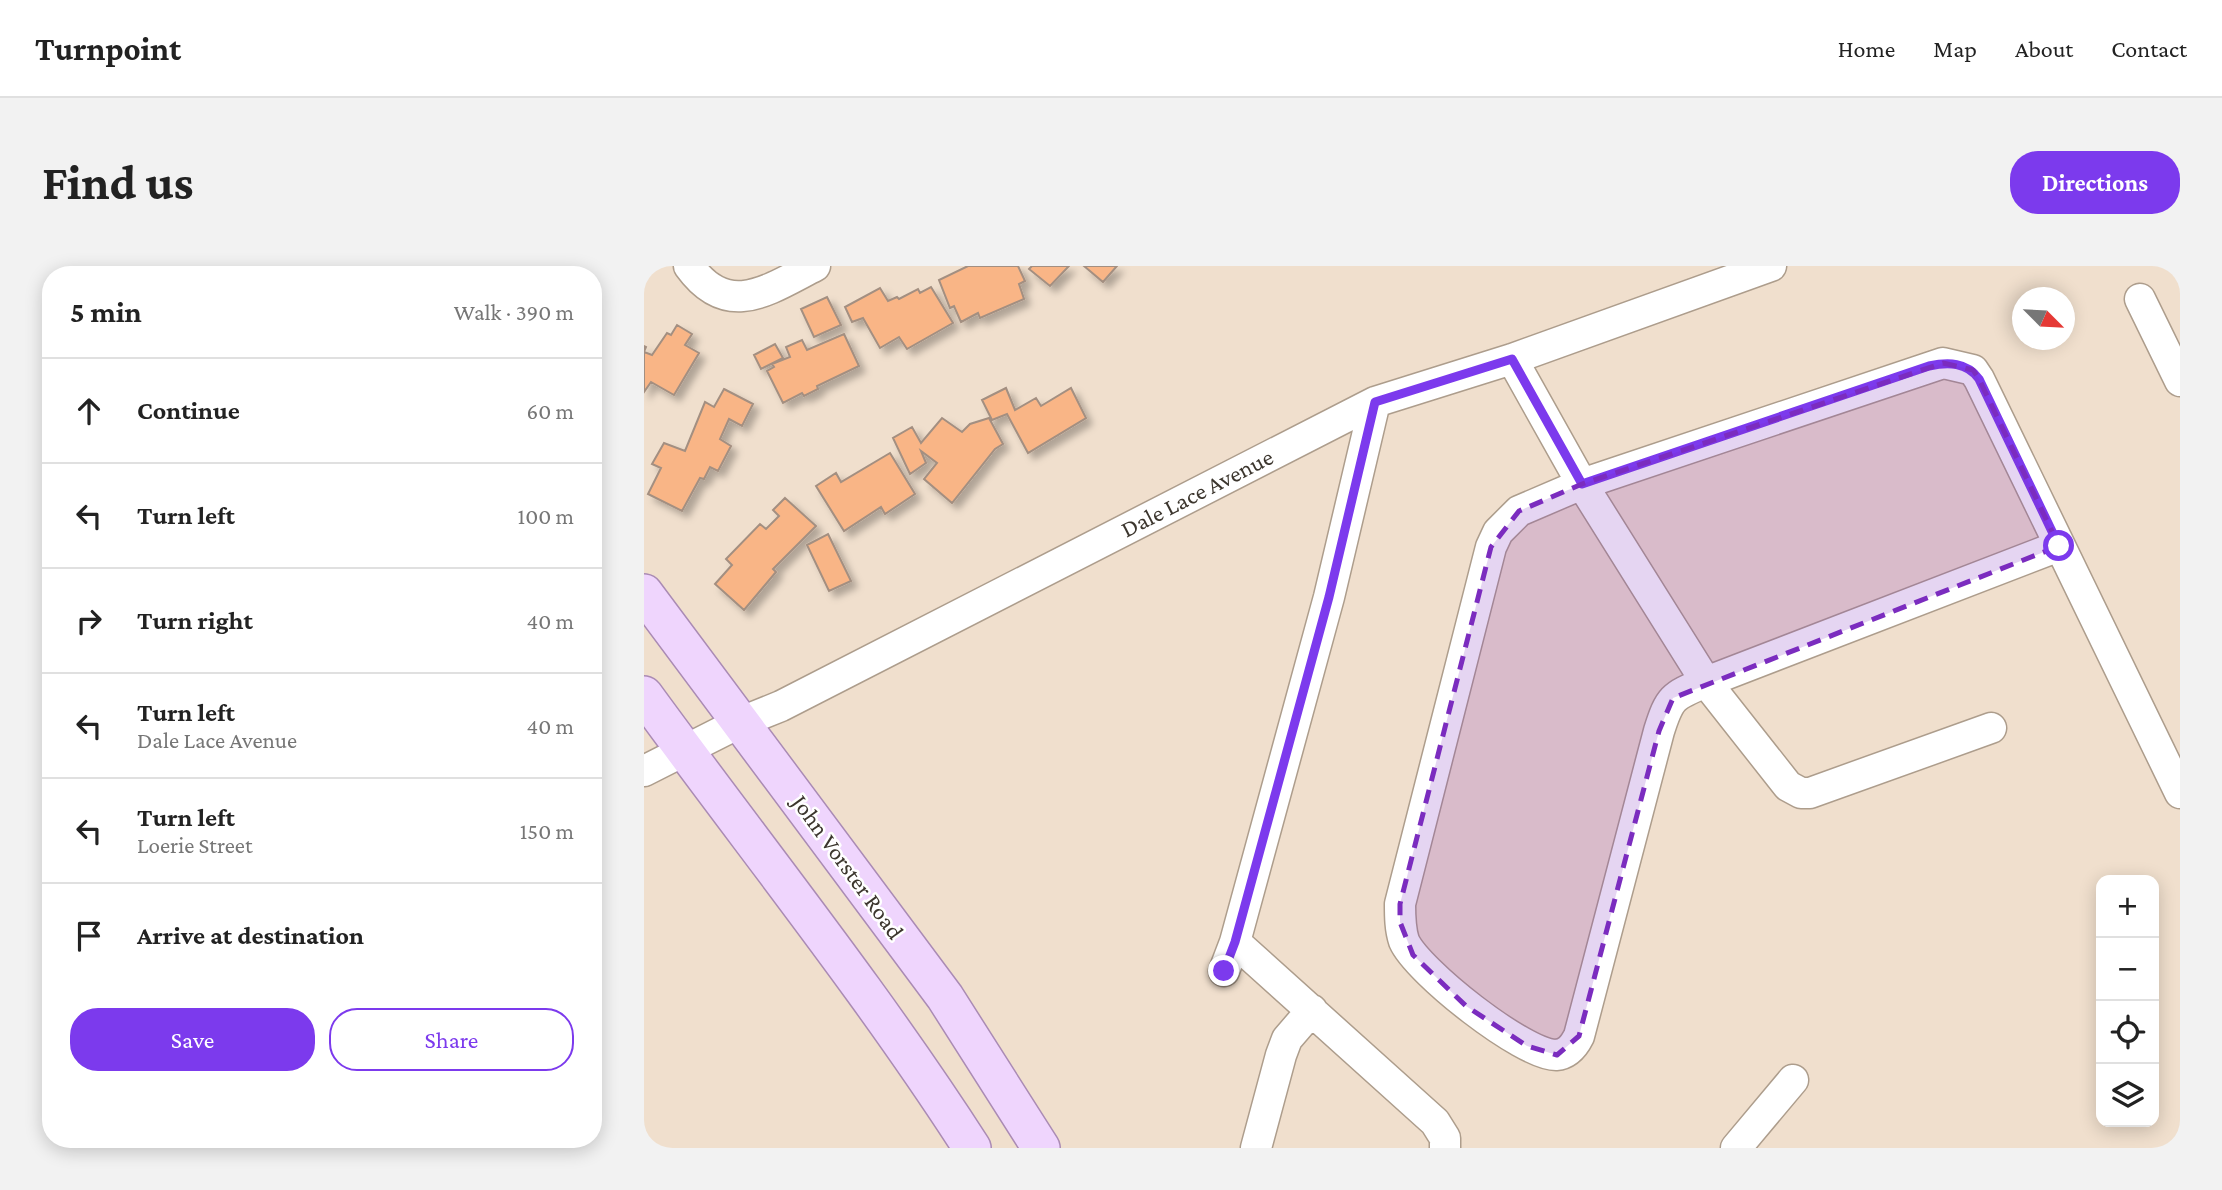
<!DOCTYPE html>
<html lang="en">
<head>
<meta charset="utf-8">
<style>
  body { margin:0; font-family:"Crimson Pro",serif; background:#f2f2f2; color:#222 }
  .controls { position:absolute; right:21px; bottom:21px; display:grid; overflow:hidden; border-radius:14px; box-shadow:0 4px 18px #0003 }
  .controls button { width:63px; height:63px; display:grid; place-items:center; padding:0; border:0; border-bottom:2px solid #e0e0e0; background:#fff; color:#222; font:35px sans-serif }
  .compass { position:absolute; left:1368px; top:21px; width:63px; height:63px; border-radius:50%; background:#fff; box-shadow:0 4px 18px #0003; rotate:114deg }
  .stop { position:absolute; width:21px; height:21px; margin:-16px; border:5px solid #7c3aed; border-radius:50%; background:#fff }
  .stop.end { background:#7c3aed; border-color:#fff; box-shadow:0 2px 7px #0008 }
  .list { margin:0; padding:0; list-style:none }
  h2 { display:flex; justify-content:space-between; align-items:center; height:91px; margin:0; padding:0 28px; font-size:30px }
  h2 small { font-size:23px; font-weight:400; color:#767676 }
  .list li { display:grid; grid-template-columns:46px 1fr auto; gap:21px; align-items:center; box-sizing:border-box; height:105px; padding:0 28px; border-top:2px solid #e0e0e0 }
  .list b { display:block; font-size:26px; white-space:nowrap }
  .list p { margin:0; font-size:23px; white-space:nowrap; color:#767676 }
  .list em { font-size:23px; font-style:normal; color:#767676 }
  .actions { display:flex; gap:14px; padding:21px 28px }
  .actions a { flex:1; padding:16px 0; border:2px solid #7c3aed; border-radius:28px; text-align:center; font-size:24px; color:#7c3aed }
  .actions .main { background:#7c3aed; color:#fff }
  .icon { flex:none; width:38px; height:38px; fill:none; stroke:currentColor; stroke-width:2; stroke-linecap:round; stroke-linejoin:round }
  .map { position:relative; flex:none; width:1536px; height:882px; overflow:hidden; border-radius:28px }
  header { display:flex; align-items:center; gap:42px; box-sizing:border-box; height:98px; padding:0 35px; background:#fff; border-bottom:2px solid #e0e0e0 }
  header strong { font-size:33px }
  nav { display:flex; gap:38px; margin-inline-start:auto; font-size:24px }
  .intro { display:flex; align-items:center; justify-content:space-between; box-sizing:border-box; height:168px; padding:0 42px }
  h1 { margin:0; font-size:49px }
  .button { padding:18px 32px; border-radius:28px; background:#7c3aed; color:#fff; font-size:24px; font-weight:700 }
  main { display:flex; gap:42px; padding:0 42px }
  aside { flex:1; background:#fff; border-radius:28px; box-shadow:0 4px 18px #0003 }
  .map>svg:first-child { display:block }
  .building { fill:#f9b586; stroke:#a38f81; stroke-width:2; filter:url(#shadow) }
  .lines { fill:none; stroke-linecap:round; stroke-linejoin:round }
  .minor-casing { stroke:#ad9d8c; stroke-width:33 }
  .major-casing { stroke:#aa8bb4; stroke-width:40 }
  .minor { stroke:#fff; stroke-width:30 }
  .major { stroke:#efd5fd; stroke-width:37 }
  .route { stroke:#7c3aed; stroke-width:9 }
  .marked { fill:#7b2cbf; fill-opacity:0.2; stroke:#7b2cbf; stroke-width:5; stroke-dasharray:14 9; stroke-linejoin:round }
  .labels { text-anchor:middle; stroke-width:5; stroke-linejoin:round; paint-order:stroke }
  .street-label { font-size:24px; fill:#3c362e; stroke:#fff }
</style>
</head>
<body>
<header>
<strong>Turnpoint</strong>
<nav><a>Home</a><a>Map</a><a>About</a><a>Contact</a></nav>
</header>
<div class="intro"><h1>Find us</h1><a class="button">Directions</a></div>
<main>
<aside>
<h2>5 min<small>Walk · 390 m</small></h2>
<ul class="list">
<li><svg class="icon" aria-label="ahead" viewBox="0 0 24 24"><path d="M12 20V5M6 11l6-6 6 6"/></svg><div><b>Continue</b></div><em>60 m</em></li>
<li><svg class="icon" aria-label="left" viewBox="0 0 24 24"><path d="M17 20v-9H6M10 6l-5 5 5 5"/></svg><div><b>Turn left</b></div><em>100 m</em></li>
<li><svg class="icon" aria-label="right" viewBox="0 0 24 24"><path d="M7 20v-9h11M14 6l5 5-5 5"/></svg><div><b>Turn right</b></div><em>40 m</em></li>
<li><svg class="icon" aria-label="left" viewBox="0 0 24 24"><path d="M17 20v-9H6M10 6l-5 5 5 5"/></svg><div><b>Turn left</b><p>Dale Lace Avenue</p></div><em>40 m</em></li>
<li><svg class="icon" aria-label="left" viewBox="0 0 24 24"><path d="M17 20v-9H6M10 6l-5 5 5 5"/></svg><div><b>Turn left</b><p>Loerie Street</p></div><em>150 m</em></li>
<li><svg class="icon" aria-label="arrive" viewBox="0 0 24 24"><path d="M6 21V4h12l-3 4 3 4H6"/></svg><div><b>Arrive at destination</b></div></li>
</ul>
<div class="actions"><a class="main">Save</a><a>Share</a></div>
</aside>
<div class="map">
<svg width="1536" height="882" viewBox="0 0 1536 882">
  <defs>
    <filter id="shadow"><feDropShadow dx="6" dy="6" stdDeviation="3.5" flood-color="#0004"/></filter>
  </defs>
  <rect width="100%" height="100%" fill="#f0dfcd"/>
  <path class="building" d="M324,0H374L381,15L375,18L380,33L336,52L334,47L317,56L310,40L306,42L295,14Z
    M388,0H425L406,20L385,3Z
    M440,0H473L459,16Z
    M287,21L309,57L263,83L255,71L236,82L219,52L208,56L201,41L236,22L244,35L253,31L255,33L274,23L276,27Z
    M183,31L197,59L170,71L157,43Z
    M33,59L48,68L41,79L55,87L30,129L7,116L0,126V80L2,81L0,86L8,89L23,67L27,69Z
    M200,68L215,100L173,120L174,123L160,130L158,127L139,137L123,105L130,101L128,98L146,91L142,81L158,74L163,84Z
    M131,78L139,92L117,103L110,89Z
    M362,122L371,144L392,132L397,140L427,122L442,152L384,187L363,148L348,154L338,134Z
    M80,123L109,138L98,160L85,153L76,173L87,180L74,205L66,201L60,213L56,212L38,245L4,228L17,202L8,198L20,177L41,185L61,136L70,141Z
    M298,152L318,166L326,158L345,152L359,178L351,183L308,237L280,213L293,197L277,185L282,197L266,208L249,172L268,161L277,177Z
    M246,187L271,228L241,248L237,241L200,265L172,220L192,207L197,216Z
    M141,232L172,260L129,303L132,306L100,344L71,318L88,299L82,293L116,258L122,263L135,250L129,244Z
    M184,268L207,315L185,325L163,279Z"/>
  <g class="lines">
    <defs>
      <path id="minor" d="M45,0C84,54 124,24 171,0
        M1496,33L1536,115
        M868,93L938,218L1062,416L1144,520L1157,527H1166L1347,462
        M1415,280L1062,416C1029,430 1026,430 1015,465L935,770C930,780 924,788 912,789C879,789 773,705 760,675C756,663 756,650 756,638L847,281L854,266L875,245L938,218L1299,97L1329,104L1335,113L1536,527
        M0,505L95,457L137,440L731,136L868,93L1127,0
        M591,676L791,856L801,872V882
        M580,705L591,676L685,331L731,136
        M612,882L637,789L643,773L668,744
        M1092,882L1149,814"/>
      <path id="major" d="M0,327L301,731L397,882
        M0,429C110,580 227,725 328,882"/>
    </defs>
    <use href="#minor" class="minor-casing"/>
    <use href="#major" class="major-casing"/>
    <use href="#minor" class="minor"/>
    <use href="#major" class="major"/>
  </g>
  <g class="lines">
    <path class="route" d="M580,705L591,676L685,331L731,136L868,93L938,218L1285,100C1304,96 1323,96 1335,113L1415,280"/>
  </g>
  <path class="marked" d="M1299,97L1329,104L1335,113L1415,280L1029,432L1015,465L935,770L913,789L883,780L822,740L769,689L756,656V638L847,281L875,245L938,218Z"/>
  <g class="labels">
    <g class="street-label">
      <text transform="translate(553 227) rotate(-27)" y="8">Dale Lace Avenue</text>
      <text transform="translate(204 601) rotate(54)" y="8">John Vorster Road</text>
    </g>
  </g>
</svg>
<div class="controls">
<button>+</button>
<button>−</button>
<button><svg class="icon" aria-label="locate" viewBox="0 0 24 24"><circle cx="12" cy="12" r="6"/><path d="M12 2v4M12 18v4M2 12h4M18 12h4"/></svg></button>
<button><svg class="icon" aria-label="layers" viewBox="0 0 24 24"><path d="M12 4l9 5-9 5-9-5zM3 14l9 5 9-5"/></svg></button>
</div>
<svg class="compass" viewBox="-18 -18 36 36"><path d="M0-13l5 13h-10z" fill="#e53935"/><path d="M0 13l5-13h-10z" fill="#767676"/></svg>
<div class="stop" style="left:1415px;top:280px"></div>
<div class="stop end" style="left:580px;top:705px"></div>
</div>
</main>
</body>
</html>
